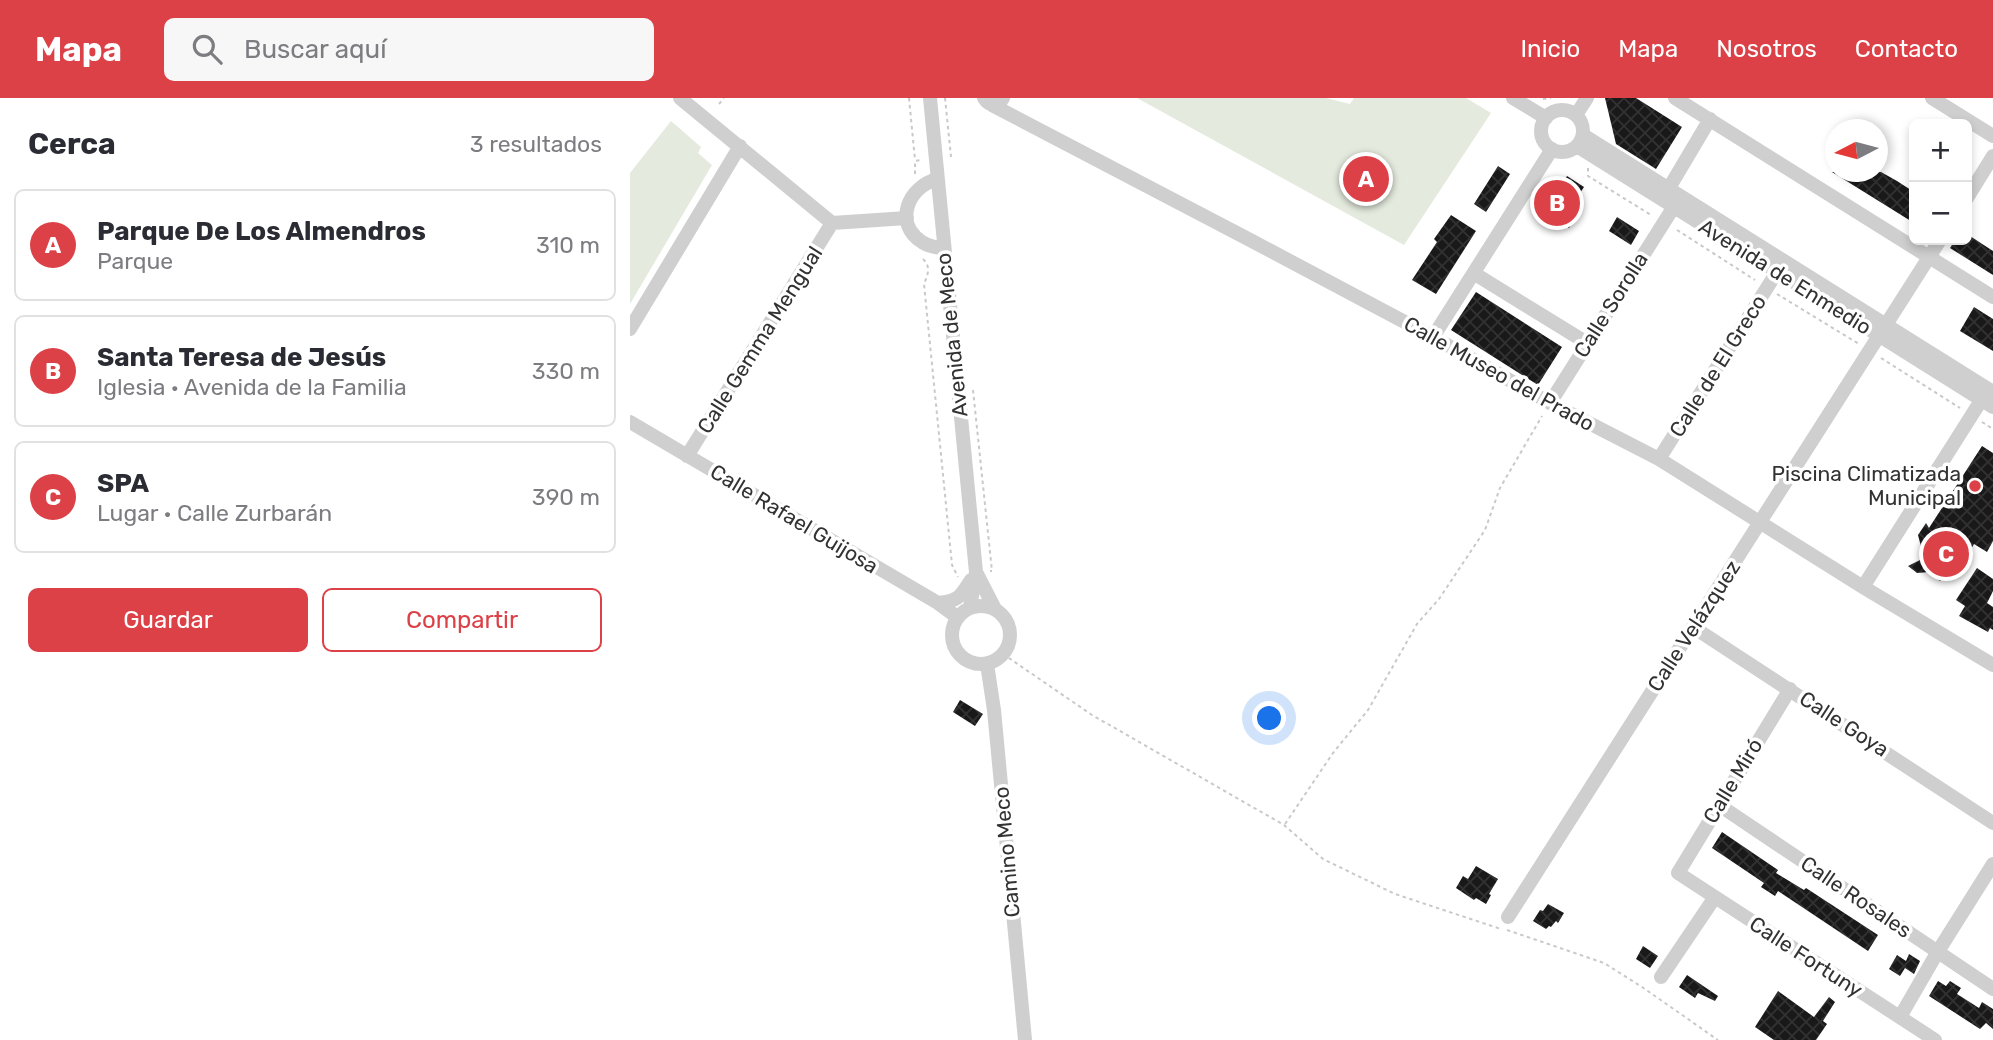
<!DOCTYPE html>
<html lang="es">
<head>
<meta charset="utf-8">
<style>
  body { margin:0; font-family:Rubik,sans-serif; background:#f7f7f7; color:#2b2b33 }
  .controls { position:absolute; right:21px; top:21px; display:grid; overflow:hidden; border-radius:10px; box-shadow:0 4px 10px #0003 }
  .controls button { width:63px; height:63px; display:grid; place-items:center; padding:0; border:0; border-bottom:2px solid #e1e1e2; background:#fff; color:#2b2b33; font:35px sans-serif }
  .compass { position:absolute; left:1195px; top:21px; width:63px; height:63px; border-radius:50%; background:#fff; box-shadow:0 4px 10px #0003; rotate:264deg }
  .you { position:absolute; left:640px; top:621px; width:24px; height:24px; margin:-18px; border:5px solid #fff; border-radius:50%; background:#1a73e8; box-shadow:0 0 0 10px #1a73e833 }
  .badge { display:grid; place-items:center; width:46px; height:46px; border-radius:50%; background:#db4147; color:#fff; font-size:23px; font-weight:700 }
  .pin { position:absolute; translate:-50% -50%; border:4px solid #fff; box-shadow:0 2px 7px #0006 }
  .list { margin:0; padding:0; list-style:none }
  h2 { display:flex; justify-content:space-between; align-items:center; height:91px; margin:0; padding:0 28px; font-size:30px }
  h2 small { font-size:23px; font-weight:400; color:#7c7c81 }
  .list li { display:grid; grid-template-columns:46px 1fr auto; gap:21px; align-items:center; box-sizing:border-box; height:112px; margin:0 14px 14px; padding:0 14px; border:2px solid #e1e1e2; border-radius:10px }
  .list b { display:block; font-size:26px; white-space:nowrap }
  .list p { margin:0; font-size:23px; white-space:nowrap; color:#7c7c81 }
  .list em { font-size:23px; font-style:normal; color:#7c7c81 }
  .actions { display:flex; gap:14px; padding:21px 28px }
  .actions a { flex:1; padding:16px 0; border:2px solid #db4147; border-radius:10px; text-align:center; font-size:24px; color:#db4147 }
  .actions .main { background:#db4147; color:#fff }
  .icon { flex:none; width:38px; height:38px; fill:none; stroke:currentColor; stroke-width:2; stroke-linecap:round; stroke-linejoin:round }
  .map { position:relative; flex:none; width:1363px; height:942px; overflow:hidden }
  header { display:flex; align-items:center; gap:42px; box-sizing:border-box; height:98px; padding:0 35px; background:#db4147; color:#fff }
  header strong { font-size:33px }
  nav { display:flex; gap:38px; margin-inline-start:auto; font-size:24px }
  .search { width:490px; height:63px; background:#f7f7f7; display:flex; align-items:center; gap:18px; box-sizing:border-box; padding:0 24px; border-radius:10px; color:#7c7c81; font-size:26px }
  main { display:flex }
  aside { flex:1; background:#fff }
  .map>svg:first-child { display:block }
  .park { fill:#e4eade }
  .building { fill:url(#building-cross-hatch) }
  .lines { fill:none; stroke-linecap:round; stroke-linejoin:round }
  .path { stroke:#c9c9c9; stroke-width:2; stroke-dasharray:3.5 3.5; stroke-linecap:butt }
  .minor { stroke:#cfcfcf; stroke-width:14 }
  .poi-dot { fill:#db4147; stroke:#fff; stroke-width:2.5 }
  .labels { text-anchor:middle; stroke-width:7; stroke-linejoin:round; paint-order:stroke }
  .street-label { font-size:21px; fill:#323232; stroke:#fff }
  .poi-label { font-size:21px; fill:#323232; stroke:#fff; text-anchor:end }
</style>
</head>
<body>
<header>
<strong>Mapa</strong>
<div class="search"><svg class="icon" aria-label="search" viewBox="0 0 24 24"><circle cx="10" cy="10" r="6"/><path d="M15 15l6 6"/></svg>Buscar aquí</div>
<nav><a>Inicio</a><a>Mapa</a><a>Nosotros</a><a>Contacto</a></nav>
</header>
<main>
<aside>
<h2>Cerca<small>3 resultados</small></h2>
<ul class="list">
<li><span class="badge">A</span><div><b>Parque De Los Almendros</b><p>Parque</p></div><em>310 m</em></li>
<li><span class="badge">B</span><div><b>Santa Teresa de Jesús</b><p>Iglesia · Avenida de la Familia</p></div><em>330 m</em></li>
<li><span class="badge">C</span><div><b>SPA</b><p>Lugar · Calle Zurbarán</p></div><em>390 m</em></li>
</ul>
<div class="actions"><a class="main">Guardar</a><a>Compartir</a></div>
</aside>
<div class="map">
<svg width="1363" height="942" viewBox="0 0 1363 942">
  <defs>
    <pattern id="building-cross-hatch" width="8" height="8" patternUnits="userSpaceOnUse" patternTransform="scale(1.75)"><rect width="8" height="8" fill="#191919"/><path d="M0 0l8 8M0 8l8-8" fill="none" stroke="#323232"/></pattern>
  </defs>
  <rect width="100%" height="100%" fill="#fff"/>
  <path class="park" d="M507,0H696L720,6L724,0H836L861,15L774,147Z
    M41,23L71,49L68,55L82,67L0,206V75Z"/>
  <path class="building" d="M975,0H1006L1052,29L1026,71L986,46Z
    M868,68L880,76L856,114L844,106Z
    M1202,74H1251L1267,83L1284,94V125Z
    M937,78L954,89L938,113L946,118L939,130L927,122L922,129L911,122L915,114L908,109L916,97L924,101Z
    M821,117L846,133L806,196L782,182L807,144L804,141Z
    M987,119L1009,133L1001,147L979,133Z
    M1337,136L1363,153V177L1320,150L1325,142H1337Z
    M846,194L932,249L908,287L821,232Z
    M1344,209L1363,221V253L1330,233Z
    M1352,348L1363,355V443L1357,454L1344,446L1333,465L1318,470V477L1310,483L1299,474L1287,475L1278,468L1294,460L1288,437L1296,425L1299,430Z
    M1347,470L1363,481V493L1357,505L1363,509V532L1360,530L1358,534L1329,518L1335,508L1326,502Z
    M330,602L353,616L345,628L323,614Z
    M1092,734L1148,772L1146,775L1174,792L1176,790L1248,837L1238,853L1148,793L1145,798L1131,789L1134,785L1082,750Z
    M846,768L868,781L859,796L861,797L856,806L846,800L844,802L826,790L833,778L838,781Z
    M918,806L934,815L928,825L926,823L921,829L919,828L916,831L903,823L910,812L913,813Z
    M1013,848L1028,858L1020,870L1006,861Z
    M1279,856L1290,863L1284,876L1275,870L1270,878L1259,871L1267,857L1276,863Z
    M1057,877L1088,898L1085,903L1068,895L1065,900L1049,889Z
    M1308,883L1316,888L1320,883L1331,890L1327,896L1349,910L1352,904L1363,911V931L1356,925L1350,931L1299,898Z
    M1148,893L1184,919L1199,899L1205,904L1193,923L1197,926L1186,942H1144L1125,929Z"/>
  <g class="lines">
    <path class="path" d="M279,0L285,62
      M315,0L321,59
      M913,1L921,0
      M89,6L94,0
      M958,70V78L1021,117
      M285,76V63L292,62
      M1047,132L1125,182
      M293,161C301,169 298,176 294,186L322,467L328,479
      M1147,196L1229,246
      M1251,260L1330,310
      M343,292L362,473H360
      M1352,324L1363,331
      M373,556L462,617L654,727L693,761L765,796L871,831
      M655,726L703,655L738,612L787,526L809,501L855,432L870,390L912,318
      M877,832L974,865L1012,889L1088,942"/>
    <path class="minor" d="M50,0L202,125L277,120
      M300,0L346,474L340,509
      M354,0C359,8 368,9 373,0
      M883,0L916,20
      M1045,0L1363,199
      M1302,0L1363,38
      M362,7L622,143L803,239L920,305L1029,361L1233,489L1363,567
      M911 33a21 21 0 1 1 42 0a21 21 0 1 1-42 0Z
      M946,17L957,0
      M953,37L1363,294
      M947,48L1363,309
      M307,81C278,89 263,125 292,144C299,149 306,149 314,151
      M1039,90L1080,21
      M1337,100L1363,58
      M845,176L957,245
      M0,231L110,48
      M803,239L922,51
      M920,305L1043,110
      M0,324L308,505L327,519
      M57,358L202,125
      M1029,361L1147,174
      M346,474L365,511
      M1233,489L1352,301
      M308,505C329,503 330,499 341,482
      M322 537a29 29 0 1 1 58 0a29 29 0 1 1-58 0Z
      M1063,529L1363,725
      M357,566L364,612L395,942
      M1160,591L1048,775L1305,942
      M1089,707L1363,891
      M878,819L1310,142
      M1031,879L1085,799
      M1270,919L1307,855L1363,766"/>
  </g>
  <circle class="poi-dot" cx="1345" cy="388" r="7"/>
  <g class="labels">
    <g class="street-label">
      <text transform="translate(1155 179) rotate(32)" y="7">Avenida de Enmedio</text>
      <text transform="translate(981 207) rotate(-58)" y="7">Calle Sorolla</text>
      <text transform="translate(322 237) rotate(-96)" y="7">Avenida de Meco</text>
      <text transform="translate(130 242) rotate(-58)" y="7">Calle Gemma Mengual</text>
      <text transform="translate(1088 268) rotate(-58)" y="7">Calle de El Greco</text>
      <text transform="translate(869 276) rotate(29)" y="7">Calle Museo del Prado</text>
      <text transform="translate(164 421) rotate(31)" y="7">Calle Rafael Guijosa</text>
      <text transform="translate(1064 528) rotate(-57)" y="7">Calle Velázquez</text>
      <text transform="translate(1214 626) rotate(33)" y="7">Calle Goya</text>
      <text transform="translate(1103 683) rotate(-59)" y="7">Calle Miró</text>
      <text transform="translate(377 754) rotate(-95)" y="7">Camino Meco</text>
      <text transform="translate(1226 799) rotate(34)" y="7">Calle Rosales</text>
      <text transform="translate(1176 859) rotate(33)" y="7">Calle Fortuny</text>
    </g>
    <g class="poi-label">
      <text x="1331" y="383">Piscina Climatizada<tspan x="1331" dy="24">Municipal</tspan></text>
    </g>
  </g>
</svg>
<div class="controls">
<button>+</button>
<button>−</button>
</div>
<svg class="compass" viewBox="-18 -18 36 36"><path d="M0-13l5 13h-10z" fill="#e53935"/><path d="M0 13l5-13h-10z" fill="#7c7c81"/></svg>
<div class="you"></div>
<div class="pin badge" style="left:736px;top:81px">A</div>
<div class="pin badge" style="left:927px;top:105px">B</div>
<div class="pin badge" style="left:1316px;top:456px">C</div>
</div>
</main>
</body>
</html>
